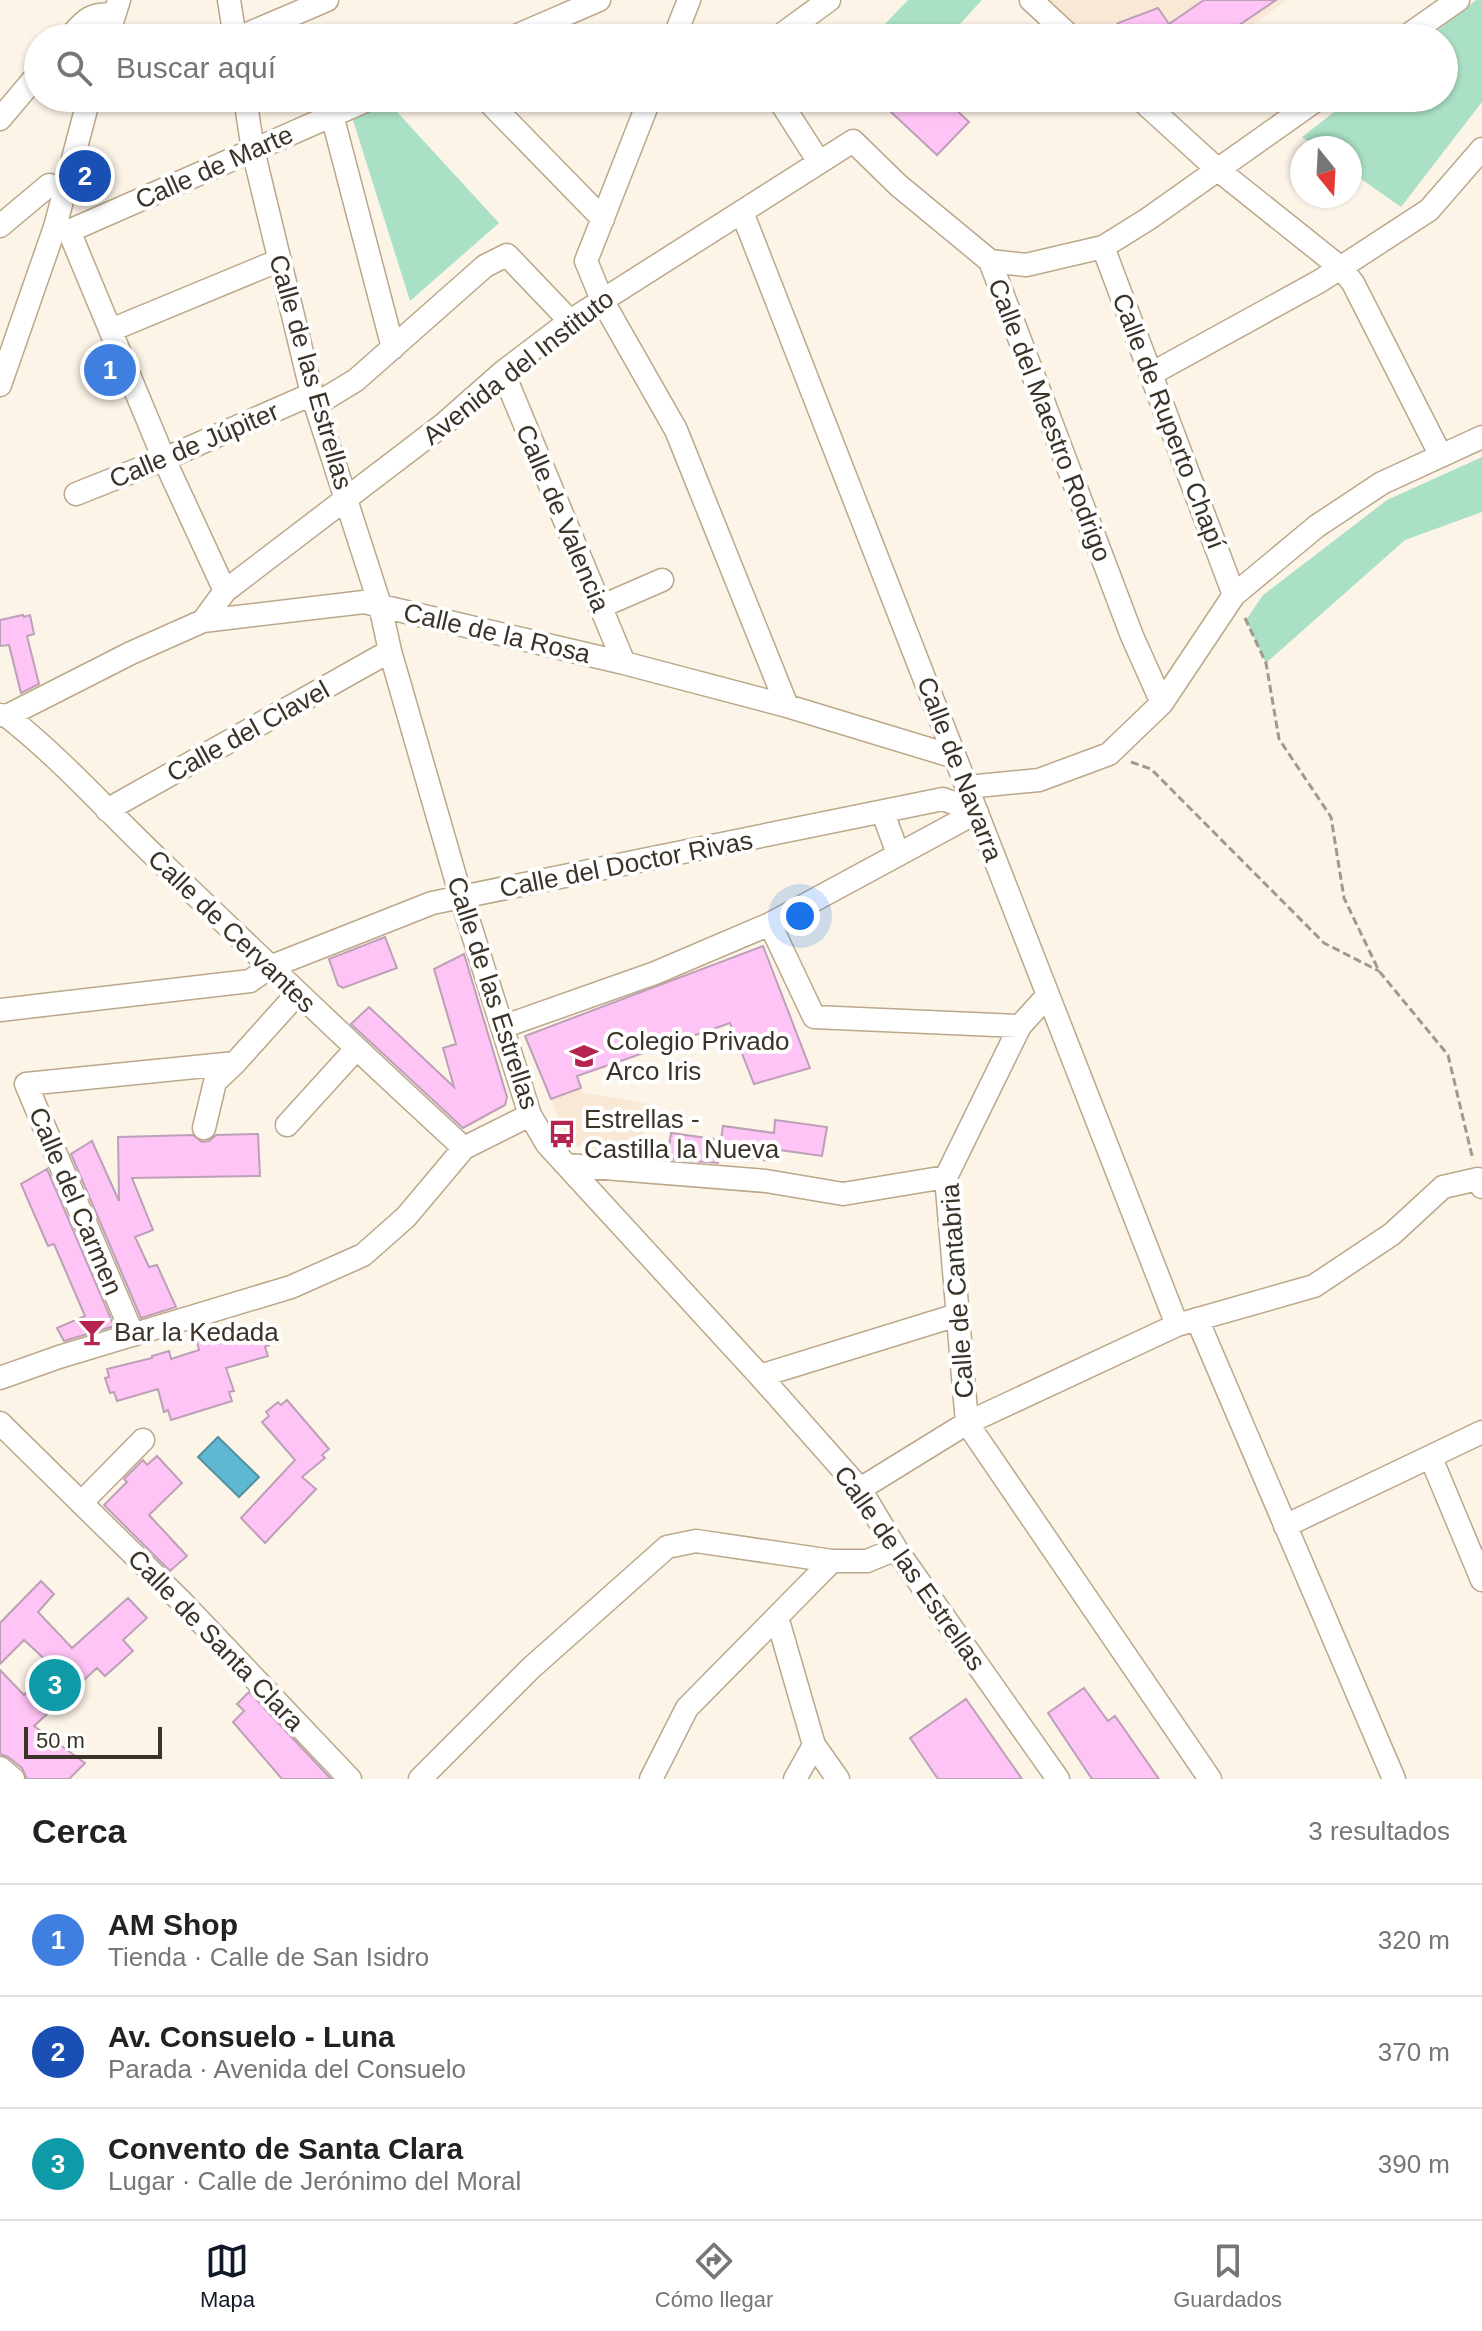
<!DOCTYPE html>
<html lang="es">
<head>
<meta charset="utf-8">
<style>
  body { margin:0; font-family:Arial,sans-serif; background:#f6f6f6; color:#222 }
  .compass { position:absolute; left:1290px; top:136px; width:72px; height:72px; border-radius:50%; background:#fff; box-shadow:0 2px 6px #0004; rotate:162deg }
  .scale { position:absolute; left:24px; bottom:20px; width:138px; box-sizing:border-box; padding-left:8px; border:4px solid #3b3327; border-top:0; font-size:22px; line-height:28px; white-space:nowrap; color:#3b3327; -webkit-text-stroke:6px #fff; paint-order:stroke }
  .you { position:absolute; left:800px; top:916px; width:28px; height:28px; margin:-20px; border:6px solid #fff; border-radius:50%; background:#1a73e8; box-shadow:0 0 0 12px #1a73e833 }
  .badge { display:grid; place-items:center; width:52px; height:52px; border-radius:50%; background:#111827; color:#fff; font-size:26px; font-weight:700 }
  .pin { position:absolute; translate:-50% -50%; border:4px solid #fff; box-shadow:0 2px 8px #0006 }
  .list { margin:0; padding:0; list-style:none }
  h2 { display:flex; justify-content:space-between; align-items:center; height:104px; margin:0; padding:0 32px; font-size:34px }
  h2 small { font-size:26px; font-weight:400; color:#767676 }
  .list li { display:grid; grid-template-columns:52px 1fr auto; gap:24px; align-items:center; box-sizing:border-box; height:112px; padding:0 32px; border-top:2px solid #e0e0e0 }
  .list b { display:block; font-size:30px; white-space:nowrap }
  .list p { margin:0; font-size:26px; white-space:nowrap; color:#767676 }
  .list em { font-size:26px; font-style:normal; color:#767676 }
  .icon { flex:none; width:44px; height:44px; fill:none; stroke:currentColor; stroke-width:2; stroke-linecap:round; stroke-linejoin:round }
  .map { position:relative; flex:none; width:1482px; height:1779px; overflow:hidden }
  .search { position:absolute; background:#fff; box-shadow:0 2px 6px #0004; left:24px; right:24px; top:24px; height:88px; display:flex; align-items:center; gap:20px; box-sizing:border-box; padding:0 28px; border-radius:44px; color:#767676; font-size:30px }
  .sheet { height:440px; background:#fff }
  nav { display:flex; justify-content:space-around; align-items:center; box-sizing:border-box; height:112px; border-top:2px solid #e0e0e0; background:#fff; font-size:22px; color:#767676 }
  nav a { display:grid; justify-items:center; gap:4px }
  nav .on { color:#111827 }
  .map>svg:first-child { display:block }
  .education { fill:#fae8d7 }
  .green { fill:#aae1c6 }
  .water { fill:#5fb8d1; stroke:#54909e; stroke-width:2 }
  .building { fill:#ffc4f6; stroke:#bca0b7; stroke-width:2 }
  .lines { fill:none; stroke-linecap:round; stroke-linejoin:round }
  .minor-casing { stroke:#bba78a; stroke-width:25 }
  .path { stroke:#a2998d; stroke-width:3; stroke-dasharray:8 4; stroke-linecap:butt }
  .minor { stroke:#fff; stroke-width:22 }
  .labels { text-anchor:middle; stroke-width:8; stroke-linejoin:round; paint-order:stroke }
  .street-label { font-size:26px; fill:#3b3327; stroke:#fff }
  .poi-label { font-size:26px; fill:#3b3327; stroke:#fff; text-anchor:start }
</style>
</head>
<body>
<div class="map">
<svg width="1482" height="1779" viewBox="0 0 1482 1779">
  <rect width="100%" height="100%" fill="#fdf4e8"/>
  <path class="education" d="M1046,0H1287L1234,38H1089Z
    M693,974L713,1029L577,1077L582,1092L648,1104L639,1156L570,1145L525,1036Z"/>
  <path class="green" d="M908,0H982L947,38H896L883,26Z
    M1476,0H1482V102L1401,207L1350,171V148H1317L1302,137L1352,98H1444V38H1428Z
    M387,101L499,223L410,301L352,117Z
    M1482,457V512L1405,540L1266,663L1246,620L1263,595L1387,500Z"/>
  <path class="water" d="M218,1437L259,1477L239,1497L198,1457Z"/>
  <path class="building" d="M1204,0H1276L1220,38H1107L1118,23L1158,8L1169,24Z
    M876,98H944L969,122L937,155Z
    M23,615L24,617L30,615L34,634L27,636L39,684L21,693L9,645L0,646V620Z
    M385,937L397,968L343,988L338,985L329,959Z
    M763,946L810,1068L754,1084L730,1023L577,1076L581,1088L551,1099L525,1036Z
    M464,954L507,1097L505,1105L463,1128L351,1024L369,1007L454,1087L443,1048L456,1044L434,969Z
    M775,1120L827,1127L822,1156L772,1149L770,1161L719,1154L718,1163L667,1159L671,1133L721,1140L723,1126L774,1133Z
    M258,1134L260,1176L132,1178L153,1230L135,1237L149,1267L157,1265L176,1307L141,1318L71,1154L92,1141L119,1201L118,1137L193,1135L202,1142L209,1141L216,1135Z
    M47,1169L114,1326L64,1341L57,1328L85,1316L54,1244L48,1246L21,1184Z
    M258,1324L260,1332L265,1331L269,1345L265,1347L268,1356L226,1368L234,1391L229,1392L232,1401L171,1420L168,1410L164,1412L158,1389L117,1401L114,1392L110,1393L105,1378L109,1377L107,1369L152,1358V1356L169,1351L171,1359L199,1350L197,1342L213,1337L214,1340Z
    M287,1400L329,1449L322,1455L325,1458L302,1477L316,1489L265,1543L241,1518L295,1460L262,1422L269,1416L266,1412L278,1402L281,1405Z
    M157,1456L182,1483L149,1515L187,1556L170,1571L104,1505L127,1482L124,1479L143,1460L147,1465Z
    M41,1581L54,1594L38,1612L72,1648L128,1598L147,1618L123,1640L133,1651L105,1676L97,1668L34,1726L85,1763L69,1779H27L22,1768L8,1757L0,1754V1670L24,1695L53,1667L24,1640L0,1664V1623Z
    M1084,1688L1108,1721L1115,1716L1159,1779H1092L1048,1713Z
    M249,1692L331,1779H282L233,1722L244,1711L237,1704Z
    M966,1699L1022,1779H938L910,1738Z"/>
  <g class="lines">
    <defs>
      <path id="minor" d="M229,0L235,38
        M1031,0L1072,38
        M69,38C84,21 90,12 114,15
        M107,38L119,0
        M238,38L327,0
        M511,38L599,0
        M674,38L689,0
        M777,38L829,0
        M1404,38L1458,0
        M245,98L253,150L312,394L380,605L390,651L461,897L530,1115L547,1144L760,1376L860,1489L896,1549L1058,1779
        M485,98L603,219
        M650,98L586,261L602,300L676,430L787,706
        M778,98L819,162
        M1139,98L1217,169L1341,268L1353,283L1441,456
        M332,115L393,348
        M0,119L38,74
        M742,212L1177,1325
        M0,226L49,185L65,189
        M55,227L69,231L372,98
        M69,231L164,459L225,591
        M1103,247L1234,595
        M990,261L1026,265L1103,247L1148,219L1319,98
        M111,330L280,260
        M503,372L624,663
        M1151,374L1320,281L1429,210L1482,149
        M0,385L55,227L89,98
        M315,405L356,380L485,266L507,255L570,321
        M76,494L164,459L312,394
        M600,607L662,580
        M203,621L225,591L444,424L503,372L570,321L853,141L898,185L990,261L1132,636L1162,703
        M0,715L7,716C62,759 109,813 160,861C261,958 361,1054 464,1148
        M7,716L131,653L203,621L364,602L624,663L787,706L955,757
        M967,787L1039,780L1109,754L1162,703L1234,595L1317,526L1382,483L1482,437
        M107,810L390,651
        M883,813L898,854
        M770,924L814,1017L1020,1026
        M1048,995L1020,1026L946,1177L967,1423L1210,1779
        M0,1010L250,981L270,967L432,903L943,799L977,812
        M502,1027L655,973L770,924L977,812
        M287,1125L356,1049
        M204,1128L215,1082L235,1063
        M567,1165L766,1181L843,1194L946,1177
        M1197,1319L1394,1779
        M133,1335L26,1084L235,1063L297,994
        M760,1376L957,1315
        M0,1378L59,1357L291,1287L363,1255L406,1217L464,1148L530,1115
        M0,1423L182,1602L350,1779
        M1431,1458L1482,1580
        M860,1489L967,1423L1177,1325L1314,1286L1392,1234L1443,1187L1478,1179L1482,1187
        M81,1503L143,1440
        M1285,1526L1482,1432
        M777,1617L814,1745L838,1779
        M0,1768L13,1779
        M420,1779L531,1668L667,1547L696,1541L832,1561H867L896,1549
        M651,1779L687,1708L832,1561
        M795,1779L814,1745"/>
    </defs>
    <use href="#minor" class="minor-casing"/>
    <path class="path" d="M1245,618L1266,663L1279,739L1331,817L1344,898L1379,971L1448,1055L1473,1160
      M1131,762L1151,769L1324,943L1379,971"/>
    <use href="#minor" class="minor"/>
  </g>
  <defs>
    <symbol id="school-bare" viewBox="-9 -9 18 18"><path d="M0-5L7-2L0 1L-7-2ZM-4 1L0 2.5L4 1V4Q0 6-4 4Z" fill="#b5244f" stroke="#fff" stroke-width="2.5" paint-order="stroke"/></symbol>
    <symbol id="bus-bare" viewBox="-9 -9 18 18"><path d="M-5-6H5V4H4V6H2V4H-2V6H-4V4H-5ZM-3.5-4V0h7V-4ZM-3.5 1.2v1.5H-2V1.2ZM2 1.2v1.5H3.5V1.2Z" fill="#b5244f" stroke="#fff" stroke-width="2.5" paint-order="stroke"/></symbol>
    <symbol id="bar-bare" viewBox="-9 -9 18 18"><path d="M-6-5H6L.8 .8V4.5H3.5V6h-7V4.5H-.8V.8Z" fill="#b5244f" stroke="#fff" stroke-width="2.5" paint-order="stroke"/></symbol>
  </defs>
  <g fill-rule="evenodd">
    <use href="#school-bare" x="564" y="1036" width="40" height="40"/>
    <use href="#bus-bare" x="542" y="1114" width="40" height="40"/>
    <use href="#bar-bare" x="72" y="1312" width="40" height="40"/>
  </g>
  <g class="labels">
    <g class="street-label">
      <text transform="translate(214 167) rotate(-24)" y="9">Calle de Marte</text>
      <text transform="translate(518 367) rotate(-38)" y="9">Avenida del Instituto</text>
      <text transform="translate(311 372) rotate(74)" y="9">Calle de las Estrellas</text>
      <text transform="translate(1050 420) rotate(69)" y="9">Calle del Maestro Rodrigo</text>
      <text transform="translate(1169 421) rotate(69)" y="9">Calle de Ruperto Chapí</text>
      <text transform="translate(194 445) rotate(-23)" y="9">Calle de Júpiter</text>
      <text transform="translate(563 518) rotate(67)" y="9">Calle de Valencia</text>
      <text transform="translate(497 633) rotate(13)" y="9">Calle de la Rosa</text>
      <text transform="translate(248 731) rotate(-29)" y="9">Calle del Clavel</text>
      <text transform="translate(960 769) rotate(69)" y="9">Calle de Navarra</text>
      <text transform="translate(626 864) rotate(-11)" y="9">Calle del Doctor Rivas</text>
      <text transform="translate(232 931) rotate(44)" y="9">Calle de Cervantes</text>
      <text transform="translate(493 993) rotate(72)" y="9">Calle de las Estrellas</text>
      <text transform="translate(76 1201) rotate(67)" y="9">Calle del Carmen</text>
      <text transform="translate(957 1291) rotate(-94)" y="9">Calle de Cantabria</text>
      <text transform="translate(910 1568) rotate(55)" y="9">Calle de las Estrellas</text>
      <text transform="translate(216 1640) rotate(46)" y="9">Calle de Santa Clara</text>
    </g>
    <g class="poi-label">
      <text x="606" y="1050">Colegio Privado<tspan x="606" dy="30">Arco Iris</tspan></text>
      <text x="584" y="1128">Estrellas -<tspan x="584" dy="30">Castilla la Nueva</tspan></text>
      <text x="114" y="1341">Bar la Kedada</text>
    </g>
  </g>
</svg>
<svg class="compass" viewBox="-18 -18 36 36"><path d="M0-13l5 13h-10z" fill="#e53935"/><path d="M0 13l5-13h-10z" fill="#767676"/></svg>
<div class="scale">50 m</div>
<div class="you"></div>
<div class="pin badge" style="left:110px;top:370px;background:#3f7fe0">1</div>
<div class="pin badge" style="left:85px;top:176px;background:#1a4fb4">2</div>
<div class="pin badge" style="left:55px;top:1685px;background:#0f9aa8">3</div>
<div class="search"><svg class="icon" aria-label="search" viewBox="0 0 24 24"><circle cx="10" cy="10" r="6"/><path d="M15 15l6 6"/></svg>Buscar aquí</div>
</div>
<section class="sheet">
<h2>Cerca<small>3 resultados</small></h2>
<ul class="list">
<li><span class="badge" style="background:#3f7fe0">1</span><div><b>AM Shop</b><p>Tienda · Calle de San Isidro</p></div><em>320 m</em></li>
<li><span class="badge" style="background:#1a4fb4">2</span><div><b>Av. Consuelo - Luna</b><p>Parada · Avenida del Consuelo</p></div><em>370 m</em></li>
<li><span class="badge" style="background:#0f9aa8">3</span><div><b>Convento de Santa Clara</b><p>Lugar · Calle de Jerónimo del Moral</p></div><em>390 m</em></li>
</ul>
</section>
<nav>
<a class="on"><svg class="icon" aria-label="map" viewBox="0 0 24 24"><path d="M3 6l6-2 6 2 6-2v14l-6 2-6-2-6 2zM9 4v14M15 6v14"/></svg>Mapa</a>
<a><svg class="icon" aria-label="directions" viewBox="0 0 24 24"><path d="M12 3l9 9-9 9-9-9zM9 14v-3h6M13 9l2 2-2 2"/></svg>Cómo llegar</a>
<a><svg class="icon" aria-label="saved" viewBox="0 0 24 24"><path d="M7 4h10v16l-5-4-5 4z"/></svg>Guardados</a>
</nav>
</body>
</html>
